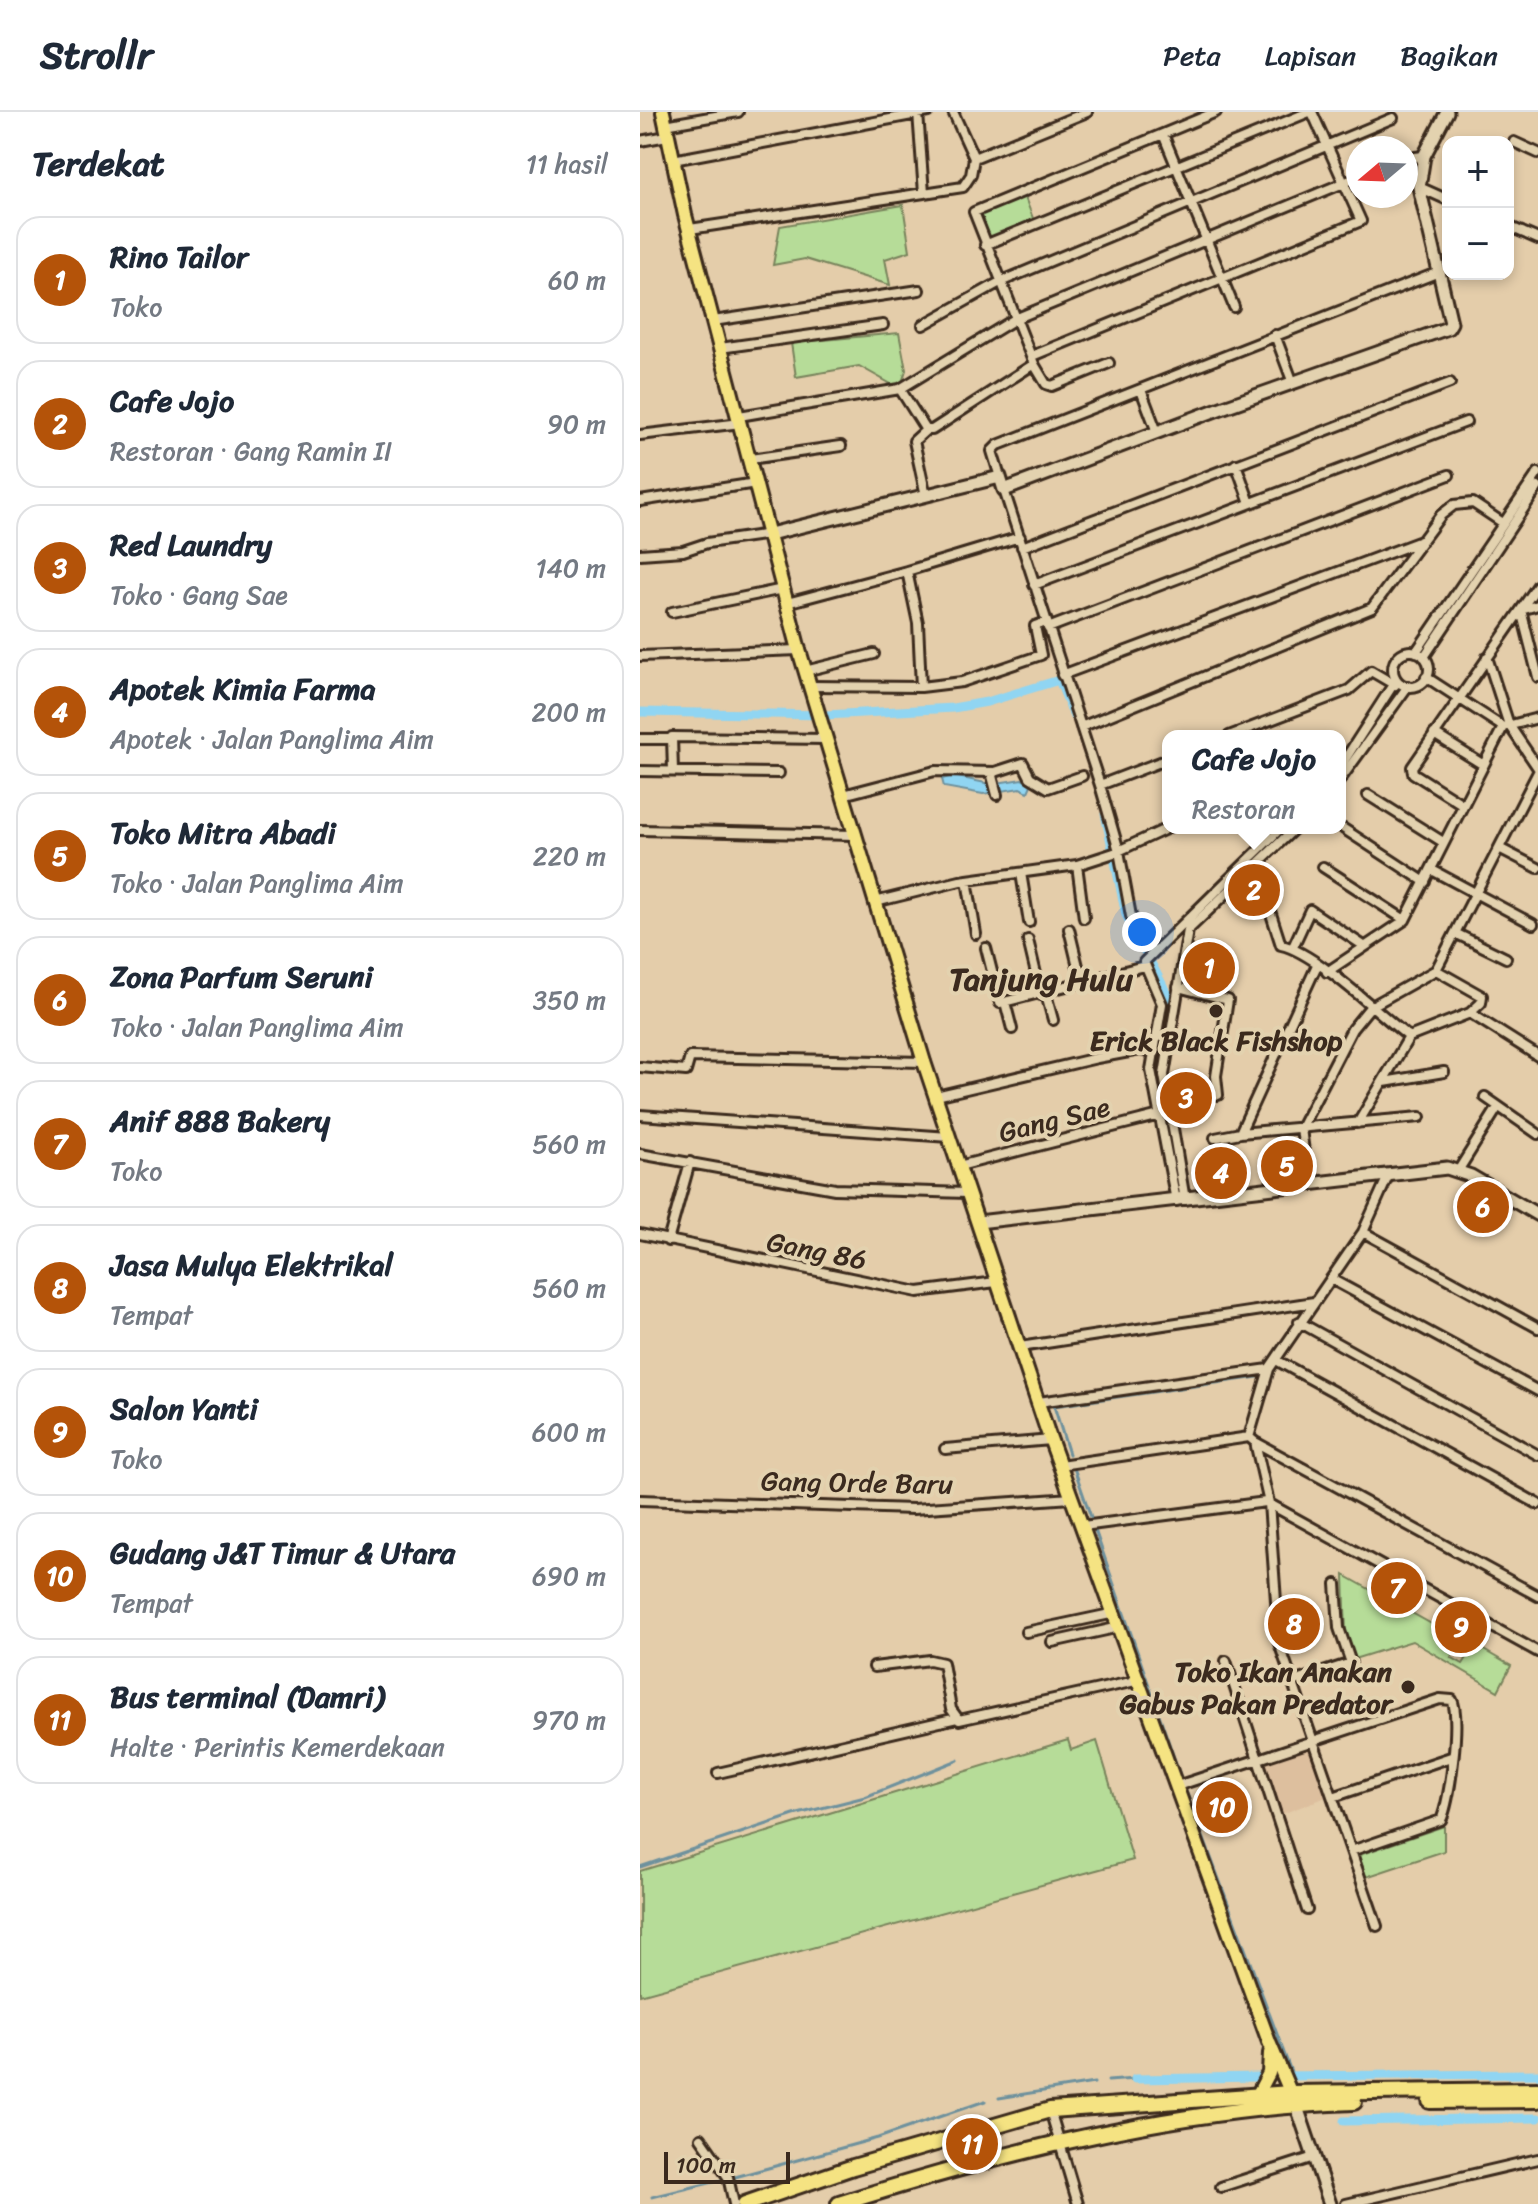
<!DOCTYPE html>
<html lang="id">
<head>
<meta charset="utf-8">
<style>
  body { margin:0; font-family:Sriracha,sans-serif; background:#f6f6f7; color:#1f2937 }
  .controls { position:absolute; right:24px; top:24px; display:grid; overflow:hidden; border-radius:16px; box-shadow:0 4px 12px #0003 }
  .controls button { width:72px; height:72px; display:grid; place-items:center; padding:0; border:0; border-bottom:2px solid #e0e1e3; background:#fff; color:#1f2937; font:40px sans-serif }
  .compass { position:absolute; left:706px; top:24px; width:72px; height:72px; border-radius:50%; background:#fff; box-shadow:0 4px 12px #0003; rotate:251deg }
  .scale { position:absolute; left:24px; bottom:20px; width:126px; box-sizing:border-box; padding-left:8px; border:4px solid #3b2a1e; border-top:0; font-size:22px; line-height:28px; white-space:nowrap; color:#3b2a1e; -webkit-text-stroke:6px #e3d2af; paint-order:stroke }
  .you { position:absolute; left:502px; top:820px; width:28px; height:28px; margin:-20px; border:6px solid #fff; border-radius:50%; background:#1a73e8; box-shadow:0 0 0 12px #1a73e833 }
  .badge { display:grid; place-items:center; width:52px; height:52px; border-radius:50%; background:#b45309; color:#fff; font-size:26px; font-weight:700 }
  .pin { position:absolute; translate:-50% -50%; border:4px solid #fff; box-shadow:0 2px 8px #0006 }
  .popup { position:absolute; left:522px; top:618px; width:184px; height:104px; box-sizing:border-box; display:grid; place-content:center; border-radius:16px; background:#fff; filter:drop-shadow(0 2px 6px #0005); font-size:26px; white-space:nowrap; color:#747a83 }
  .popup b { font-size:30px; color:#1f2937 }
  .popup::after { content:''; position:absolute; left:50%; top:100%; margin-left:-16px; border:16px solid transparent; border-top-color:#fff }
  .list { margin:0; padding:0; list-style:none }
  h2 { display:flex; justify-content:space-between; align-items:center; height:104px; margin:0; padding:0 32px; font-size:34px }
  h2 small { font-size:26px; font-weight:400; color:#747a83 }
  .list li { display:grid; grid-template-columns:52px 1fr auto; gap:24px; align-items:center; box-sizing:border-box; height:128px; margin:0 16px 16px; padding:0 16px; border:2px solid #e0e1e3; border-radius:24px }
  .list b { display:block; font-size:30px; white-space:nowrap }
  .list p { margin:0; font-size:26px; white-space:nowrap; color:#747a83 }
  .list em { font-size:26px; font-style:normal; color:#747a83 }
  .map { position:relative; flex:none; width:898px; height:2092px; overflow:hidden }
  header { display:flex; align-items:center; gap:48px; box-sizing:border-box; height:112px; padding:0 40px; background:#fff; border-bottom:2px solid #e0e1e3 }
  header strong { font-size:38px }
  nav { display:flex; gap:44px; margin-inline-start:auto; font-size:28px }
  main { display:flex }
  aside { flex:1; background:#fff }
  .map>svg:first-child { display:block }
  .built { fill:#ddbf9e }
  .green { fill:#b6dc98; stroke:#78835b; stroke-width:2 }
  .water { fill:#90d5f2; stroke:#6e919d; stroke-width:2 }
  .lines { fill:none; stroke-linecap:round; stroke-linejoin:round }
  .stream { stroke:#6e919d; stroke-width:3 }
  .canal { stroke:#90d5f2; stroke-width:9 }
  .street-casing { stroke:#3b2a1e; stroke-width:14 }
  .secondary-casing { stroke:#3b2a1e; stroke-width:17 }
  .primary-casing { stroke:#3b2a1e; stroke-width:18 }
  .highway-casing { stroke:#3b2a1e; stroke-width:20 }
  .street { stroke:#e3d2af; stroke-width:8 }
  .secondary { stroke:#e3d2af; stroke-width:11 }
  .primary { stroke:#f5e382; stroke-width:12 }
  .highway { stroke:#f5e382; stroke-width:14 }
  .poi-dot { fill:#3b2a1e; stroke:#e3d2af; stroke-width:3 }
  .labels { text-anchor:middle; stroke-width:8; stroke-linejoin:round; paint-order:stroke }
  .poi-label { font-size:28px; font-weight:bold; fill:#3b2a1e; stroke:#e3d2af }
  .street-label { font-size:28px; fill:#3b2a1e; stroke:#e3d2af }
  .quarter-label { font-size:32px; font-weight:bold; fill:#3b2a1e; stroke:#e3d2af }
</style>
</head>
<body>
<header>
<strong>Strollr</strong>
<nav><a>Peta</a><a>Lapisan</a><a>Bagikan</a></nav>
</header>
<main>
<aside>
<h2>Terdekat<small>11 hasil</small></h2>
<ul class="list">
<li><span class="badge">1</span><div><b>Rino Tailor</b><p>Toko</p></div><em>60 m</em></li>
<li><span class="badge">2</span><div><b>Cafe Jojo</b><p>Restoran · Gang Ramin II</p></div><em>90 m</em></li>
<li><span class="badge">3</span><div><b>Red Laundry</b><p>Toko · Gang Sae</p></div><em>140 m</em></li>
<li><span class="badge">4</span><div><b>Apotek Kimia Farma</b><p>Apotek · Jalan Panglima Aim</p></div><em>200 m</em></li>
<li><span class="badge">5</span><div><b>Toko Mitra Abadi</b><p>Toko · Jalan Panglima Aim</p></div><em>220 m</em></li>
<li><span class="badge">6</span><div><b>Zona Parfum Seruni</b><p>Toko · Jalan Panglima Aim</p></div><em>350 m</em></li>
<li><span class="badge">7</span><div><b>Anif 888 Bakery</b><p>Toko</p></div><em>560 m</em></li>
<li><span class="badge">8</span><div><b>Jasa Mulya Elektrikal</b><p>Tempat</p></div><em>560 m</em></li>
<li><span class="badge">9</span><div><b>Salon Yanti</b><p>Toko</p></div><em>600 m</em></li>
<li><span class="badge">10</span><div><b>Gudang J&amp;T Timur &amp; Utara</b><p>Tempat</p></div><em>690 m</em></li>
<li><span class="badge">11</span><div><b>Bus terminal (Damri)</b><p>Halte · Perintis Kemerdekaan</p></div><em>970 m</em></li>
</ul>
</aside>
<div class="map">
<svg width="898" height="2092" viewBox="0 0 898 2092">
  <rect width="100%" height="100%" fill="#e4cdaa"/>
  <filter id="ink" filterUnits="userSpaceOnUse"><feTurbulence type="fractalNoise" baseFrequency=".0125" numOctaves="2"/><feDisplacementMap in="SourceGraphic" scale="16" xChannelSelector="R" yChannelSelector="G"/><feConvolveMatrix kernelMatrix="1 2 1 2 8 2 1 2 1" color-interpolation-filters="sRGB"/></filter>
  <g filter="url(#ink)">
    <path class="built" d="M672,1635L689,1684L642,1702L625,1652Z"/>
    <path class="green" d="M384,83L394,109L349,127L337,102Z
      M263,93L270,139L245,147L250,173L165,147L133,153L140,114Z
      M259,221L266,258L260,277L219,254L156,265L151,231Z
      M704,1463L820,1528L811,1545L823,1552L835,1533L871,1554L858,1579L772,1529L714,1547L706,1524Z
      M428,1628L431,1638L457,1629L493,1748L0,1883V1759Z
      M804,1714V1739L726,1765L719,1743Z"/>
    <path class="water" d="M313,664L350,672L382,667L391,673L388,680L380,676L343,682L304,675L302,667Z"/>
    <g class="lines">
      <path class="stream" d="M534,1340L610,1330
        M429,1342L414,1294L625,1264
        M433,1353L451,1405
        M455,1418L541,1666
        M546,1679L653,1965
        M0,1755L154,1703L225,1685L318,1648
        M468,1969L495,1967
        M359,1986L454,1971
        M95,2065L238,2026L345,1989
        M12,2085L82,2068"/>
      <path class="canal" d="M0,600L186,603L313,596L347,590L419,568L434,604
        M465,702L486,803L530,887L519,961L530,1024
        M633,1964L898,1962
        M495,1967L621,1965
        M704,2009L898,2006"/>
      <defs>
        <path id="street" d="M313,0L334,46
          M278,1L284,81
          M25,13L98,0
          M523,22L594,195
          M0,29L27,24
          M874,30L898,41
          M766,46L784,44
          M33,48L288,0
          M779,75L808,88
          M868,114L898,127
          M50,117L323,75L331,63L334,46L447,0
          M345,133L669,0
          M73,209L279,178
          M283,213L360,170L753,6
          M635,223L653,271
          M80,236L243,213
          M392,244L721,109L672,0
          M394,252L406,272L412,274L469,251
          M260,277L286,318H292L394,252L334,100L576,0
          M501,278L517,320
          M99,304L260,277L375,207L718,65
          M286,318L274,329L286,384
          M0,323L101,311
          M110,347L201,334
          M596,352L610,391
          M360,365L352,339L358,333L799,160
          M364,378L460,673L479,739L491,804L513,840
          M0,389L116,371
          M382,435L810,271
          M0,442L43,439L67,431L130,422
          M267,459L380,425
          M394,473L826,310
          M147,491L267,459L278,511L281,575
          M898,493L881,498L898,565
          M32,500L143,477
          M408,516L809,363
          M753 557a18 18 0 1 1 36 0a18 18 0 1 1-36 0Z
          M776,540L898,361
          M0,544L159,538
          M784,545L898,375
          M847,545L869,613L898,656
          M165,559L234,542
          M422,563L781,429
          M786,565L863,615
          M170,574L281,575L322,570L401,543L395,514L406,510
          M441,615L732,496L801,403L814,393L833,391L863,411
          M794,622L842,652
          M589,624L709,578L731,559L755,573
          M0,627H30
          M700,655L756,568
          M0,659L139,661
          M33,659L32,625L185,627
          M351,660L357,683
          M700,668L768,574
          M460,673L528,647
          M203,683L295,659L355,660L383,651L390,665L408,676L442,664
          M728,683L803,730
          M822,692L773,661L772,655L898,473
          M704,717L785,770
          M0,718L214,723
          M859,736L898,756
          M437,753L444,806
          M683,755L765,808
          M792,758L893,812
          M381,761L389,810
          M606,761L625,783L641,833C675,840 738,901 769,925
          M327,768L336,822
          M235,790L320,769L437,753L474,741L528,716
          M429,817L442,871
          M815,821L866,846
          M388,828L401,883
          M653,835L670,798L724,834
          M346,836L360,891L504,854
          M687,860L765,808L863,615L898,606
          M538,875L588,888L576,964L578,983
          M406,882L413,908
          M365,890L372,917
          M830,901L898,944
          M0,955L46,959L50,945L284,950
          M744,970L804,960
          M296,984L457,946L500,938L512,941
          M845,985L898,1022
          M0,1003L309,1025
          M718,1011L769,925L830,901L841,891L842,884L796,858
          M600,1021L677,853
          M575,1026L600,1021L780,1005
          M0,1042L195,1077L327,1081
          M319,1054L520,1003
          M818,1059L858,995
          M668,1072L661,1016L712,917L730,895L796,858L898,660
          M545,1088L524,963L548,818L655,716
          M536,1089L511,958L522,892L504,850L641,716
          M723,1120L898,1216
          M0,1122L278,1180L356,1170
          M28,1129L50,1050
          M691,1167L898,1279
          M659,1210L898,1343
          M380,1235L674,1190
          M636,1248L898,1392
          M399,1290L629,1257
          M609,1325L615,1330L629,1391L639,1531L737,1814
          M609,1325L629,1257L723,1120L749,1062
          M615,1330L898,1484
          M305,1337L411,1328
          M420,1353L609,1325
          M0,1388L273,1397L432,1386
          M443,1414L626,1390L898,1540
          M386,1520L475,1501
          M412,1530L480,1515
          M586,1549L667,1798
          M234,1555L290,1548L303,1551L311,1597L319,1608L500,1568
          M653,1570L711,1551L699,1516L696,1472
          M78,1661L317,1606
          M537,1674L800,1587L812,1588C821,1604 810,1690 801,1708L711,1739
          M693,1685L811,1645
          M410,1998L438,2092
          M61,2026L88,2065L94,2092
          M581,2075L674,2045
          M706,2092L898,2047"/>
        <path id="secondary" d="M130,422L360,365L364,378L584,295L808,216L811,211L779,75L784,44L807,0
          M338,1110L807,1056L831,1064L898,1103
          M656,1992L690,2092"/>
        <path id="primary" d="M23,0L45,103L159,538L284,950L407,1318L629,1930L654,1989
          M616,1986L629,1961L630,1941"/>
        <path id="highway" d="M790,1989L898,1988
          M105,2092L213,2055L410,1998L651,1981L898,1978
          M199,2092C367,2039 537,1996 714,1990"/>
      </defs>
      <use href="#street" class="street-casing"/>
      <use href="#secondary" class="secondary-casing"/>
      <use href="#primary" class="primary-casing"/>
      <use href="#highway" class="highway-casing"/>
      <use href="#street" class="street"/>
      <use href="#secondary" class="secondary"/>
      <use href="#primary" class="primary"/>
      <use href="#highway" class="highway"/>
    </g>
  </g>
  <g class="poi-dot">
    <circle cx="576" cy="899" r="8"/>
    <circle cx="768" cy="1575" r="8"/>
  </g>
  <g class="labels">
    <g class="poi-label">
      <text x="576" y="938">Erick Black Fishshop</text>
      <text x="752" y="1569" text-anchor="end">Toko Ikan Anakan<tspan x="752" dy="32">Gabus Pakan Predator</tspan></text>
    </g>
    <g class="street-label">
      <text transform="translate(414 1007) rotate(-14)" y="10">Gang Sae</text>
      <text transform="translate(177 1138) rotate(11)" y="10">Gang 86</text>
      <text transform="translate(217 1370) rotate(1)" y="10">Gang Orde Baru</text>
    </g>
    <g class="quarter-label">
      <text x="401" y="878">Tanjung Hulu</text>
    </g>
  </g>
</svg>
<div class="controls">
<button>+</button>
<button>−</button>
</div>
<svg class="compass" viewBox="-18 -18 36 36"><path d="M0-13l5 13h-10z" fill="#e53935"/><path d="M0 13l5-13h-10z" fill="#747a83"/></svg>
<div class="scale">100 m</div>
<div class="you"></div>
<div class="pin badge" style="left:569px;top:856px">1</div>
<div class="pin badge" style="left:614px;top:778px">2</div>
<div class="popup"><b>Cafe Jojo</b>Restoran</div>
<div class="pin badge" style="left:546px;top:986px">3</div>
<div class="pin badge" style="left:581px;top:1061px">4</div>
<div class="pin badge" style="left:647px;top:1054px">5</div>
<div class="pin badge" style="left:843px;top:1095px">6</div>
<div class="pin badge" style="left:757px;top:1476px">7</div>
<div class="pin badge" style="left:654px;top:1512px">8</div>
<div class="pin badge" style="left:821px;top:1515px">9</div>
<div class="pin badge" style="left:582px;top:1695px">10</div>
<div class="pin badge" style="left:332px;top:2032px">11</div>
</div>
</main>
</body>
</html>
